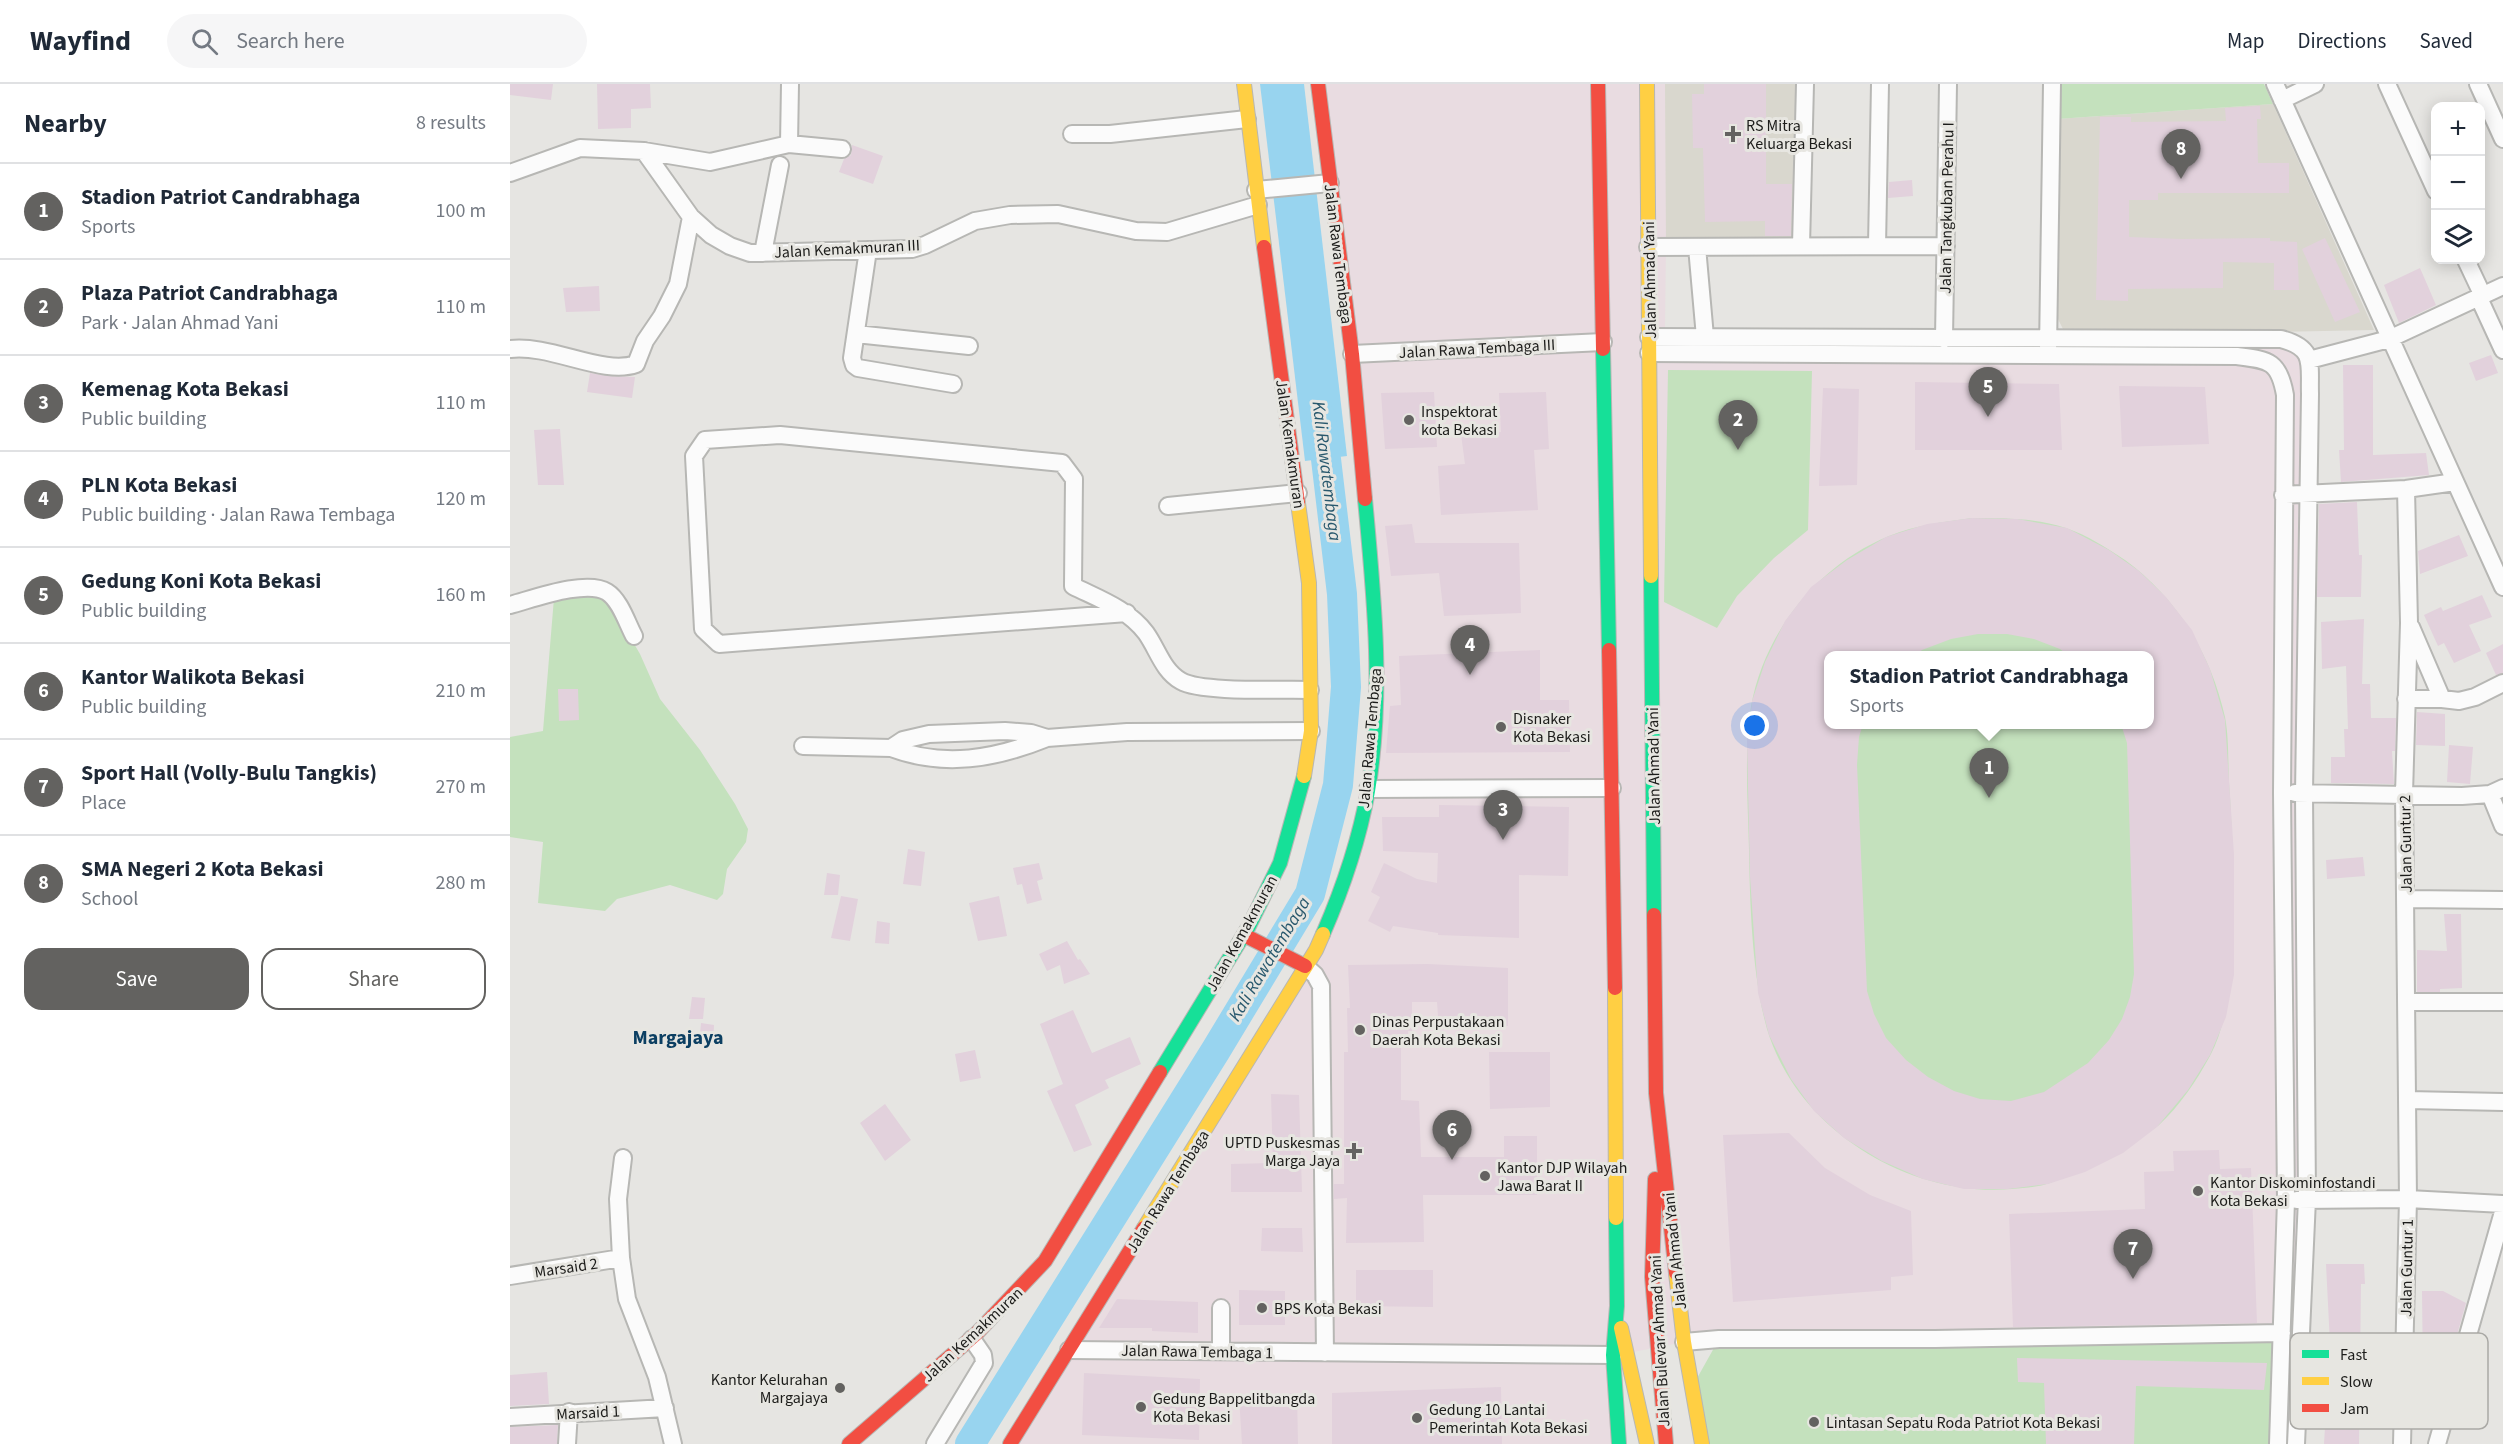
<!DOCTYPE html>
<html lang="en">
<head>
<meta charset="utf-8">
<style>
  body { margin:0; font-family:"Source Sans 3",sans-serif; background:#f6f6f7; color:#1f2937 }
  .controls { position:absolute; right:18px; top:18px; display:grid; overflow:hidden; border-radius:12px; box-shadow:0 3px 15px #0003 }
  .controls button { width:54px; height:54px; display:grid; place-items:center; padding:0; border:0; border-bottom:2px solid #e0e1e3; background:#fff; color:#1f2937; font:30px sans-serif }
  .you { position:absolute; left:1245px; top:642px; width:21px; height:21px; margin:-15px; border:4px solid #fff; border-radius:50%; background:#1a73e8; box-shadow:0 0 0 9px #1a73e833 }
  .badge { display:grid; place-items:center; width:39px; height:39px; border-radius:50%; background:#636260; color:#fff; font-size:20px; font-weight:700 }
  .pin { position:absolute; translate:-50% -50px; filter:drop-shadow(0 2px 3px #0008) }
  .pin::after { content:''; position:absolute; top:32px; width:21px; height:18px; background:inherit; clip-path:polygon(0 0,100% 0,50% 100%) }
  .popup { position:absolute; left:1314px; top:567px; width:330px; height:78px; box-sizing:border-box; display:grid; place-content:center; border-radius:12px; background:#fff; filter:drop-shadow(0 2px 4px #0005); font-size:20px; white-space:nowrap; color:#747a83 }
  .popup b { font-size:22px; color:#1f2937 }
  .popup::after { content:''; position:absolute; left:50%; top:100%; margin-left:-12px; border:12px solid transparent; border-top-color:#fff }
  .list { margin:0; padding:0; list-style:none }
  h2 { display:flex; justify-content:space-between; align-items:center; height:78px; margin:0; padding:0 24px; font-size:26px }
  h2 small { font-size:20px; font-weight:400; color:#747a83 }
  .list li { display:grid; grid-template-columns:39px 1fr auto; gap:18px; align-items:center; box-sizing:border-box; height:96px; padding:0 24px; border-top:2px solid #e0e1e3 }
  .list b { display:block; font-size:22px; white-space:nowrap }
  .list p { margin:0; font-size:20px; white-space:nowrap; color:#747a83 }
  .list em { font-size:20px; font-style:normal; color:#747a83 }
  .actions { display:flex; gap:12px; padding:18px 24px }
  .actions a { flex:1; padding:14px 0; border:2px solid #636260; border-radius:18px; text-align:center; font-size:21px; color:#636260 }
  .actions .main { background:#636260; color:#fff }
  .icon { flex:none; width:33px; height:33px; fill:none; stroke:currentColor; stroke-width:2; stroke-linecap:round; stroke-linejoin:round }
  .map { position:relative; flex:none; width:1993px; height:1360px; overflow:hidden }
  header { display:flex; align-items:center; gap:36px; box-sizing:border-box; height:84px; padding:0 30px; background:#fff; border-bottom:2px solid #e0e1e3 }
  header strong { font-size:28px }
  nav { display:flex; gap:33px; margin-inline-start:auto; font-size:21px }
  .search { width:420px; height:54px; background:#f6f6f7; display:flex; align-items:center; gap:15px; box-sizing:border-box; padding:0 21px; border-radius:33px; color:#747a83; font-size:22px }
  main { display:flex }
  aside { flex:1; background:#fff }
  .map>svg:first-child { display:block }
  .commercial { fill:#e9dce1; fill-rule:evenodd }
  .built { fill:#d9d7ce }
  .green { fill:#c4e1bd; fill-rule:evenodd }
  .water { fill:#98d4ef }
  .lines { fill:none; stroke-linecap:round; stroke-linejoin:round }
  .river { stroke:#98d4ef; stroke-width:30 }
  .building { fill:#e2d1dc; fill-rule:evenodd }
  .street-casing { stroke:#b7b7b4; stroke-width:20 }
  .fast-casing { stroke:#b7b7b4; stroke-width:16 }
  .slow-casing { stroke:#b7b7b4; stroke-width:16 }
  .jam-casing { stroke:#b7b7b4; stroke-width:16 }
  .street { stroke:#fbfbfb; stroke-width:16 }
  .fast { stroke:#16e098; stroke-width:14 }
  .slow { stroke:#ffcf43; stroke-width:14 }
  .jam { stroke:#f24e42; stroke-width:14 }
  .poi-dot { fill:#636260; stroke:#e7e6e1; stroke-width:2 }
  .labels { text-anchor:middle; stroke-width:6; stroke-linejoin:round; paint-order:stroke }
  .poi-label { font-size:16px; fill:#1c1c1a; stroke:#e7e6e1; text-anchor:start }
  .street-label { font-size:16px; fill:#1c1c1a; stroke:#e7e6e1 }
  .water-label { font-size:18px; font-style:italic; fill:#28586d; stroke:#e7e6e1 }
  .quarter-label { font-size:20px; font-weight:bold; fill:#0c3f62; stroke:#e7e6e1 }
  .key { fill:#e7e6e1; stroke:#aaa9a5; stroke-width:1.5 }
  .key-label { font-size:16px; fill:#1c1c1a }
</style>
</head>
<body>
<header>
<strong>Wayfind</strong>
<div class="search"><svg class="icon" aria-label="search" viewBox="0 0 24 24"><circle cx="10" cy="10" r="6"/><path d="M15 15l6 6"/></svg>Search here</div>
<nav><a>Map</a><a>Directions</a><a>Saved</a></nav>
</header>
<main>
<aside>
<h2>Nearby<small>8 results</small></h2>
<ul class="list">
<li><span class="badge">1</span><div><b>Stadion Patriot Candrabhaga</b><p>Sports</p></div><em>100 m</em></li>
<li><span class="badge">2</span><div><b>Plaza Patriot Candrabhaga</b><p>Park · Jalan Ahmad Yani</p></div><em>110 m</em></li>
<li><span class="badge">3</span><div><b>Kemenag Kota Bekasi</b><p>Public building</p></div><em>110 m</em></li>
<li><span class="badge">4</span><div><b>PLN Kota Bekasi</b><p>Public building · Jalan Rawa Tembaga</p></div><em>120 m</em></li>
<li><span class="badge">5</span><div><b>Gedung Koni Kota Bekasi</b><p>Public building</p></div><em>160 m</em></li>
<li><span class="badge">6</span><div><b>Kantor Walikota Bekasi</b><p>Public building</p></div><em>210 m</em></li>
<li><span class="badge">7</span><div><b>Sport Hall (Volly-Bulu Tangkis)</b><p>Place</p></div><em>270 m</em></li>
<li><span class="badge">8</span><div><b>SMA Negeri 2 Kota Bekasi</b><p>School</p></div><em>280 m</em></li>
</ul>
<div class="actions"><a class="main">Save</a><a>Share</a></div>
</aside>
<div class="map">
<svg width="1993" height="1360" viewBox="0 0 1993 1360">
  <rect width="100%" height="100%" fill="#e6e5e2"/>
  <path class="commercial" d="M807,0H1292L1156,161L1155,245L1772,257L1796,273L1790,1249L1174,1258L1103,1272L1109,1360H507L833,803L867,603ZM1318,572H1640V640H1318Z"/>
  <path class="built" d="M1155,0H1292L1290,160L1156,161Z
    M1763,20L1864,246L1581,252L1554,247L1548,235L1546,206L1547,35Z"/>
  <path class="green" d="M1548,0H1754L1763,20L1547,35Z
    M1158,286L1302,287L1298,446L1264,474L1227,512L1207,544L1154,518Z
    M1462,434C1493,434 1526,434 1556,444C1577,451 1597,464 1615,476C1667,514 1701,570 1715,633C1719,654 1718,678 1719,699C1722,738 1723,775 1722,814C1719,866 1725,925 1700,972C1687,996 1669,1023 1649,1041C1635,1052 1614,1060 1599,1068C1580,1078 1560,1092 1540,1099C1529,1103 1514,1104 1502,1105C1400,1114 1287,1046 1257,945C1242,891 1240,822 1239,766C1238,718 1234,670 1241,623C1254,548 1308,481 1379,452C1406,441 1434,438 1462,434ZM1318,572H1640V640H1318Z
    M79,507L102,522L130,570L150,615L190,666L225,720L238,745L236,758L217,785L213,810L207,816L160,801L107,815L95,827L28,819L33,758L0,753V653L33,647L44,514Z
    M1772,1249L1768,1360H1192L1181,1305L1209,1255Z"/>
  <path class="water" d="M750,0H794L837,372L795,377Z"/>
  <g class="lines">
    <path class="river" d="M460,1360L706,966L800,810L828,701L836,603L832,510L811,333"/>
  </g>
  <path class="building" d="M0,0H43L41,16L0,11Z
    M87,0H140L141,24L121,25V44L88,45Z
    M1194,0H1256V100H1282L1281,152H1255V137L1195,138L1193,64H1183L1182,10H1194Z
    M1750,22L1751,35H1747L1748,79H1779V109H1648V116H1619V153L1671,155L1760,154V157L1787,158L1789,206H1764V179L1713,178V204L1618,205V217L1586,216L1590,33H1621V38L1716,37L1715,24Z
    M342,61L373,72L363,100L329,88L334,75L341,71Z
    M1402,96L1403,112L1378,114L1379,98Z
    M1815,154L1850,228L1825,238L1792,165Z
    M1910,184L1926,221L1889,239L1874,201Z
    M89,202L90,227L56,228L53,204Z
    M1981,271L1988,289L1966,297L1959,279Z
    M1833,281H1863V371L1916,369L1919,391L1831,398L1829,366H1834Z
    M80,289L98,292L125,293L122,314L77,308Z
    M1405,298L1549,300L1552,366H1405Z
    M1609,302L1695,303L1699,360L1612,363Z
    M1313,304L1349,305L1347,401L1309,402Z
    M924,308L927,363L875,365L871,309Z
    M1036,308L1039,365L1024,366L1028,426L931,431L928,382L955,380L951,350L991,348L989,309Z
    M50,345L54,401H28L24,346Z
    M1847,418L1849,471H1852L1851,513H1807L1809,420Z
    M1462,434L1507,435L1557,444L1599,466L1629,487L1656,513L1682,546L1700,585L1715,636L1724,771V891L1716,933L1700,971L1678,1006L1647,1043L1613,1069L1575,1088L1538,1100L1498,1105H1454L1413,1095L1372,1077L1334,1054L1304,1027L1281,995L1259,951L1248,909L1240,793L1237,658L1242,617L1255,578L1275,537L1301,503L1337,476L1376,453L1417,440ZM1468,550H1497L1524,555L1550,565L1559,572H1640V640H1611L1617,659L1624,890L1620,913L1612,935L1599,956L1578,979L1534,1008L1501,1017L1470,1015L1444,1007L1418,993L1396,976L1376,954L1364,930L1357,907L1347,681L1349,653L1353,640H1318V572H1404L1412,566L1441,555Z
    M902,440L905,459H1009L1011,529L934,532L929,489L881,492L875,442Z
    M1949,451L1958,472L1910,490L1908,467Z
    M1972,511L1982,533L1959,541L1971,567L1944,579L1934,559L1928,562L1914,531L1931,523L1933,527Z
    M1854,535L1852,600H1860L1861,634H1886L1885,667H1882L1884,700L1821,699V673H1835L1834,645H1838L1836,582L1812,585L1811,538Z
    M1993,560V589L1986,591L1976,569Z
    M1030,566V616H1059L1060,668L876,669L880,622L891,621L889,572Z
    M48,605H68L69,636L49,637Z
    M1907,628L1935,630V662L1906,661Z
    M1939,661L1963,663L1960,700L1937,698Z
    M929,721L1059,723L1058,792L1009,791V854L928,851V849L883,842L880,848L858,837L870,813L861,808L874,779L907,795L927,799L928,769L873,767L872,733H929Z
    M398,765L415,768L411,802L393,800Z
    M1853,773L1855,792L1817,795L1816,776Z
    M529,779L533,795L527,797L532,816L517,820L512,800L507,801L503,784Z
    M317,789L330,791L328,811H314Z
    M331,812L348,815L340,857L321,854Z
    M489,812L497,852L468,857L459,819Z
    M1934,830H1951L1952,904L1930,905V908H1907V866L1937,867Z
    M367,837L380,839L379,860L365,859Z
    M557,857L568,876L570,875L580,890L554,900L550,881L537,887L529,870Z
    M918,880L998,884V942L929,945L927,918H902V947H898V960H891V1016L909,1017L911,1073H994V1052H1027V1111H913L914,1158L836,1159L837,1114L824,1115V1100H834V968H838L837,924H840L838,881Z
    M182,913L195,914L193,935H179Z
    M563,926L582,969L620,953L631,980L595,996L599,1004L565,1021L582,1061L564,1068L537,1007L553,1000L530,940Z
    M191,939L204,941L203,962L189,961Z
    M465,966L471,994L450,998L445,970Z
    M979,968H1040V1023L980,1025Z
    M761,1010L789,1011L792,1108H721V1080L763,1079Z
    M375,1020L401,1056L375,1077L350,1039Z
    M1279,1049L1315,1084L1360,1111L1401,1127L1403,1191L1381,1193V1206L1223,1218L1213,1051Z
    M1709,1066L1710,1085L1741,1084L1747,1239L1503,1243L1499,1130L1635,1125L1634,1088L1664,1087L1663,1067Z
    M752,1144H792L793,1168L751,1167Z
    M1816,1180H1854L1855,1200H1851L1849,1360H1814L1820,1260Z
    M846,1186H923V1223L846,1222Z
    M729,1206L775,1207V1241H729Z
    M1912,1207H1933L1956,1219L1935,1293L1913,1292Z
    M607,1215L688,1218V1249L642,1247V1244H589Z
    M1507,1274L1757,1279L1754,1306L1626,1302L1624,1360H1536L1534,1299L1508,1298Z
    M37,1288L39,1320L0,1322V1291Z
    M574,1289L690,1295L689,1356L572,1351Z
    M991,1303L992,1360H822V1309Z
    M787,1309L788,1360H732L729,1312Z
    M48,1341L47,1360H0V1343Z"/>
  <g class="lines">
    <defs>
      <path id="street" d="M1765,0L1993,503
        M1877,0L1926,107
        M1968,0L1993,55
        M1772,16L1805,0
        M562,50H600L737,35
        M279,60L332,65
        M134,67L200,78L279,60L280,0
        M0,89L70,64L134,67L181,133L201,151L220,162L240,169L402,165L415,161L465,137L500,131L548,130L626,147L657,148L748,121
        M746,106L820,99
        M1291,162L1295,0
        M1367,162L1370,0
        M1138,163L1436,162
        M1187,163L1195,253
        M358,166L342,274L344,281L348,284L443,300
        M253,169L270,81
        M1956,176L1973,212
        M1969,214L1993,266
        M346,250L459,262
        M1139,253L1771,255C1806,264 1799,280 1800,310L1794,709L1797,1115L1786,1360
        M1434,255L1438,0
        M0,265C41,260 93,292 126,280L135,257L152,232L168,200L181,133
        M1538,266L1542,0
        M1139,269L1727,272C1758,276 1769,276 1775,311L1772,709L1776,1116L1768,1360
        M842,270L1093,258
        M1799,276L1879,255L1993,202
        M1773,411L1896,405L1945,398
        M658,422L788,409
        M0,521C23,515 76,495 97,508C110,516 117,539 124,552
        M617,529L209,560L193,545L184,372L195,356L270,351L552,379L564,395L563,502C589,515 618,525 636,549C648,566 653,587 671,597C692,609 772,605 800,606
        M1901,543L1932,615
        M1896,615H1932L1949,617L1965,613L1993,599
        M293,662L381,664L393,656L419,650L495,647L521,649L537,654L617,648L801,647
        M381,664C434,684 485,675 537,654
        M858,705L1102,704
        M1785,709L1952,712L1980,710L1993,704
        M1980,710L1993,742
        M1896,815L1993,816
        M795,882L805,891L811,902L815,1269
        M1897,918H1993
        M1898,1016L1993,1018
        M113,1074L108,1115L111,1174L117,1215L147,1293L163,1360
        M1787,1116L1898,1115L1993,1120
        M0,1192L111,1174
        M711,1224V1267
        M1174,1258L1209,1255H1425L1772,1249
        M559,1266L1103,1271
        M0,1333L155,1324
        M57,1360L59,1328
        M425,1360L474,1279L473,1271L462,1255
        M1892,1360L1898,1115L1894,710L1899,539L1896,405
        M1927,1360L1993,1128"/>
      <path id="fast" d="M1093,265L1099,566
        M1141,492L1144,831
        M813,850C833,804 849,757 858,707C874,610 864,512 855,415
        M650,988L739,842L770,779L794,692
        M1106,1134L1107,1222L1103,1271L1109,1360"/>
      <path id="slow" d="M734,0L754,163
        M1137,0L1141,492
        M788,419L799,499L801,647L794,692
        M1105,904L1106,1134
        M634,1144L806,866L813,850
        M1166,1189L1174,1258L1192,1360
        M1111,1244L1137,1360"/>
      <path id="jam" d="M808,0L842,270L855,415
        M1088,0L1093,265
        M754,163L788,419
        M1099,566L1105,904
        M1144,831L1146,1009L1166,1189
        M734,851L795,882
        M1145,1095L1142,1193L1156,1360
        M339,1360L466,1250L535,1177L650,988
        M500,1360L634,1144"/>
    </defs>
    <use href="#street" class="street-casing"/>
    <use href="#fast" class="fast-casing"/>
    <use href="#slow" class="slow-casing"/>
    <use href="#jam" class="jam-casing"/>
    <use href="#street" class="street"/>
    <use href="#fast" class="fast"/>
    <use href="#slow" class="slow"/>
    <use href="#jam" class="jam"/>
  </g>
  <g class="poi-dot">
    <path d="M1220 41h6v6h6v6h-6v6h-6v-6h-6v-6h6z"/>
    <circle cx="899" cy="336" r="6"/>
    <circle cx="991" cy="643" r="6"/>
    <circle cx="850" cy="946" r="6"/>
    <path d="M841 1058h6v6h6v6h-6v6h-6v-6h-6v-6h6z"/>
    <circle cx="975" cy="1092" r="6"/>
    <circle cx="1688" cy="1107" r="6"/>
    <circle cx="752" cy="1224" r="6"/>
    <circle cx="330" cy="1304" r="6"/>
    <circle cx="631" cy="1323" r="6"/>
    <circle cx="907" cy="1334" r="6"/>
    <circle cx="1304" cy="1338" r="6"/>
  </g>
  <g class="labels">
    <g class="poi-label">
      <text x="1236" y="47">RS Mitra<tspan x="1236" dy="18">Keluarga Bekasi</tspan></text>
      <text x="911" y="333">Inspektorat<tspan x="911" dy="18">kota Bekasi</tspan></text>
      <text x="1003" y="640">Disnaker<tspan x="1003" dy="18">Kota Bekasi</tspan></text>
      <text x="862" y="943">Dinas Perpustakaan<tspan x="862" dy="18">Daerah Kota Bekasi</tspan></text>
      <text x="830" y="1064" text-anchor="end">UPTD Puskesmas<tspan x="830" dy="18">Marga Jaya</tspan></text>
      <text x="987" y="1089">Kantor DJP Wilayah<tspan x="987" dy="18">Jawa Barat II</tspan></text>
      <text x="1700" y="1104">Kantor Diskominfostandi<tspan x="1700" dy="18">Kota Bekasi</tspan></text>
      <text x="764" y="1230">BPS Kota Bekasi</text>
      <text x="318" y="1301" text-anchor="end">Kantor Kelurahan<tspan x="318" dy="18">Margajaya</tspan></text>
      <text x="643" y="1320">Gedung Bappelitbangda<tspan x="643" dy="18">Kota Bekasi</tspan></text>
      <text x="919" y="1331">Gedung 10 Lantai<tspan x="919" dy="18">Pemerintah Kota Bekasi</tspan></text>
      <text x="1316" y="1344">Lintasan Sepatu Roda Patriot Kota Bekasi</text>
    </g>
    <g class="street-label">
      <text transform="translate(1436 124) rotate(-89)" y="6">Jalan Tangkuban Perahu I</text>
      <text transform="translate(337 164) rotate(-3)" y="6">Jalan Kemakmuran III</text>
      <text transform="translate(829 170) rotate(83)" y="6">Jalan Rawa Tembaga</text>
      <text transform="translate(1139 196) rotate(-91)" y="6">Jalan Ahmad Yani</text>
      <text transform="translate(967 264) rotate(-3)" y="6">Jalan Rawa Tembaga III</text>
      <text transform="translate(781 360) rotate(82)" y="6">Jalan Kemakmuran</text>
      <text transform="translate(859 654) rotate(-85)" y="6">Jalan Rawa Tembaga</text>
      <text transform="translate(1143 682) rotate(-91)" y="6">Jalan Ahmad Yani</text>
      <text transform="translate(1895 760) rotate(-91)" y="6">Jalan Guntur 2</text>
      <text transform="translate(731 849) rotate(-61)" y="6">Jalan Kemakmuran</text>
      <text transform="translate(657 1107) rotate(-58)" y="6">Jalan Rawa Tembaga</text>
      <text transform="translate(1164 1167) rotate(-96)" y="6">Jalan Ahmad Yani</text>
      <text transform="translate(56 1183) rotate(-8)" y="6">Marsaid 2</text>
      <text transform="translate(1896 1184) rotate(-89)" y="6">Jalan Guntur 1</text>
      <text transform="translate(462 1250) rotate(-43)" y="6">Jalan Kemakmuran</text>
      <text transform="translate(1149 1257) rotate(-93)" y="6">Jalan Bulevar Ahmad Yani</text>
      <text transform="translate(687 1267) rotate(1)" y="6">Jalan Rawa Tembaga 1</text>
      <text transform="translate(78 1328) rotate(-3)" y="6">Marsaid 1</text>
    </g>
    <g class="water-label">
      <text transform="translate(817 387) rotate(83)" y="6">Kali Rawatembaga</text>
      <text transform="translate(759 875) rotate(-59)" y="6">Kali Rawatembaga</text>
    </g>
    <g class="quarter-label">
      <text x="168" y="960">Margajaya</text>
    </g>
  </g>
  <rect x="1780" y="1249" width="198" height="96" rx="9" class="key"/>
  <rect x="1792" y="1266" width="27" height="8" fill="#16e098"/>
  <rect x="1792" y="1293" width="27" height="8" fill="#ffcf43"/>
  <rect x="1792" y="1320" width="27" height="8" fill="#f24e42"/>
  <g class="key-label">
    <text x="1830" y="1276">Fast</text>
    <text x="1830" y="1303">Slow</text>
    <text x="1830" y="1330">Jam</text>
  </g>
</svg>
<div class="controls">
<button>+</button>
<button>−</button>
<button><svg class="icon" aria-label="layers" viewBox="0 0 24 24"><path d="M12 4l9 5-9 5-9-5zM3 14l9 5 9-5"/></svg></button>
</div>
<div class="you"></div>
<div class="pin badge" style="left:1479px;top:714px">1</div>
<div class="popup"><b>Stadion Patriot Candrabhaga</b>Sports</div>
<div class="pin badge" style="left:1228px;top:366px">2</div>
<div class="pin badge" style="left:993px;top:756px">3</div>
<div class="pin badge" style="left:960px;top:591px">4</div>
<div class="pin badge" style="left:1478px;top:333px">5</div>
<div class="pin badge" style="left:942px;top:1076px">6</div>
<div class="pin badge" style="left:1623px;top:1195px">7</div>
<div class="pin badge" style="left:1671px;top:95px">8</div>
</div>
</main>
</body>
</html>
